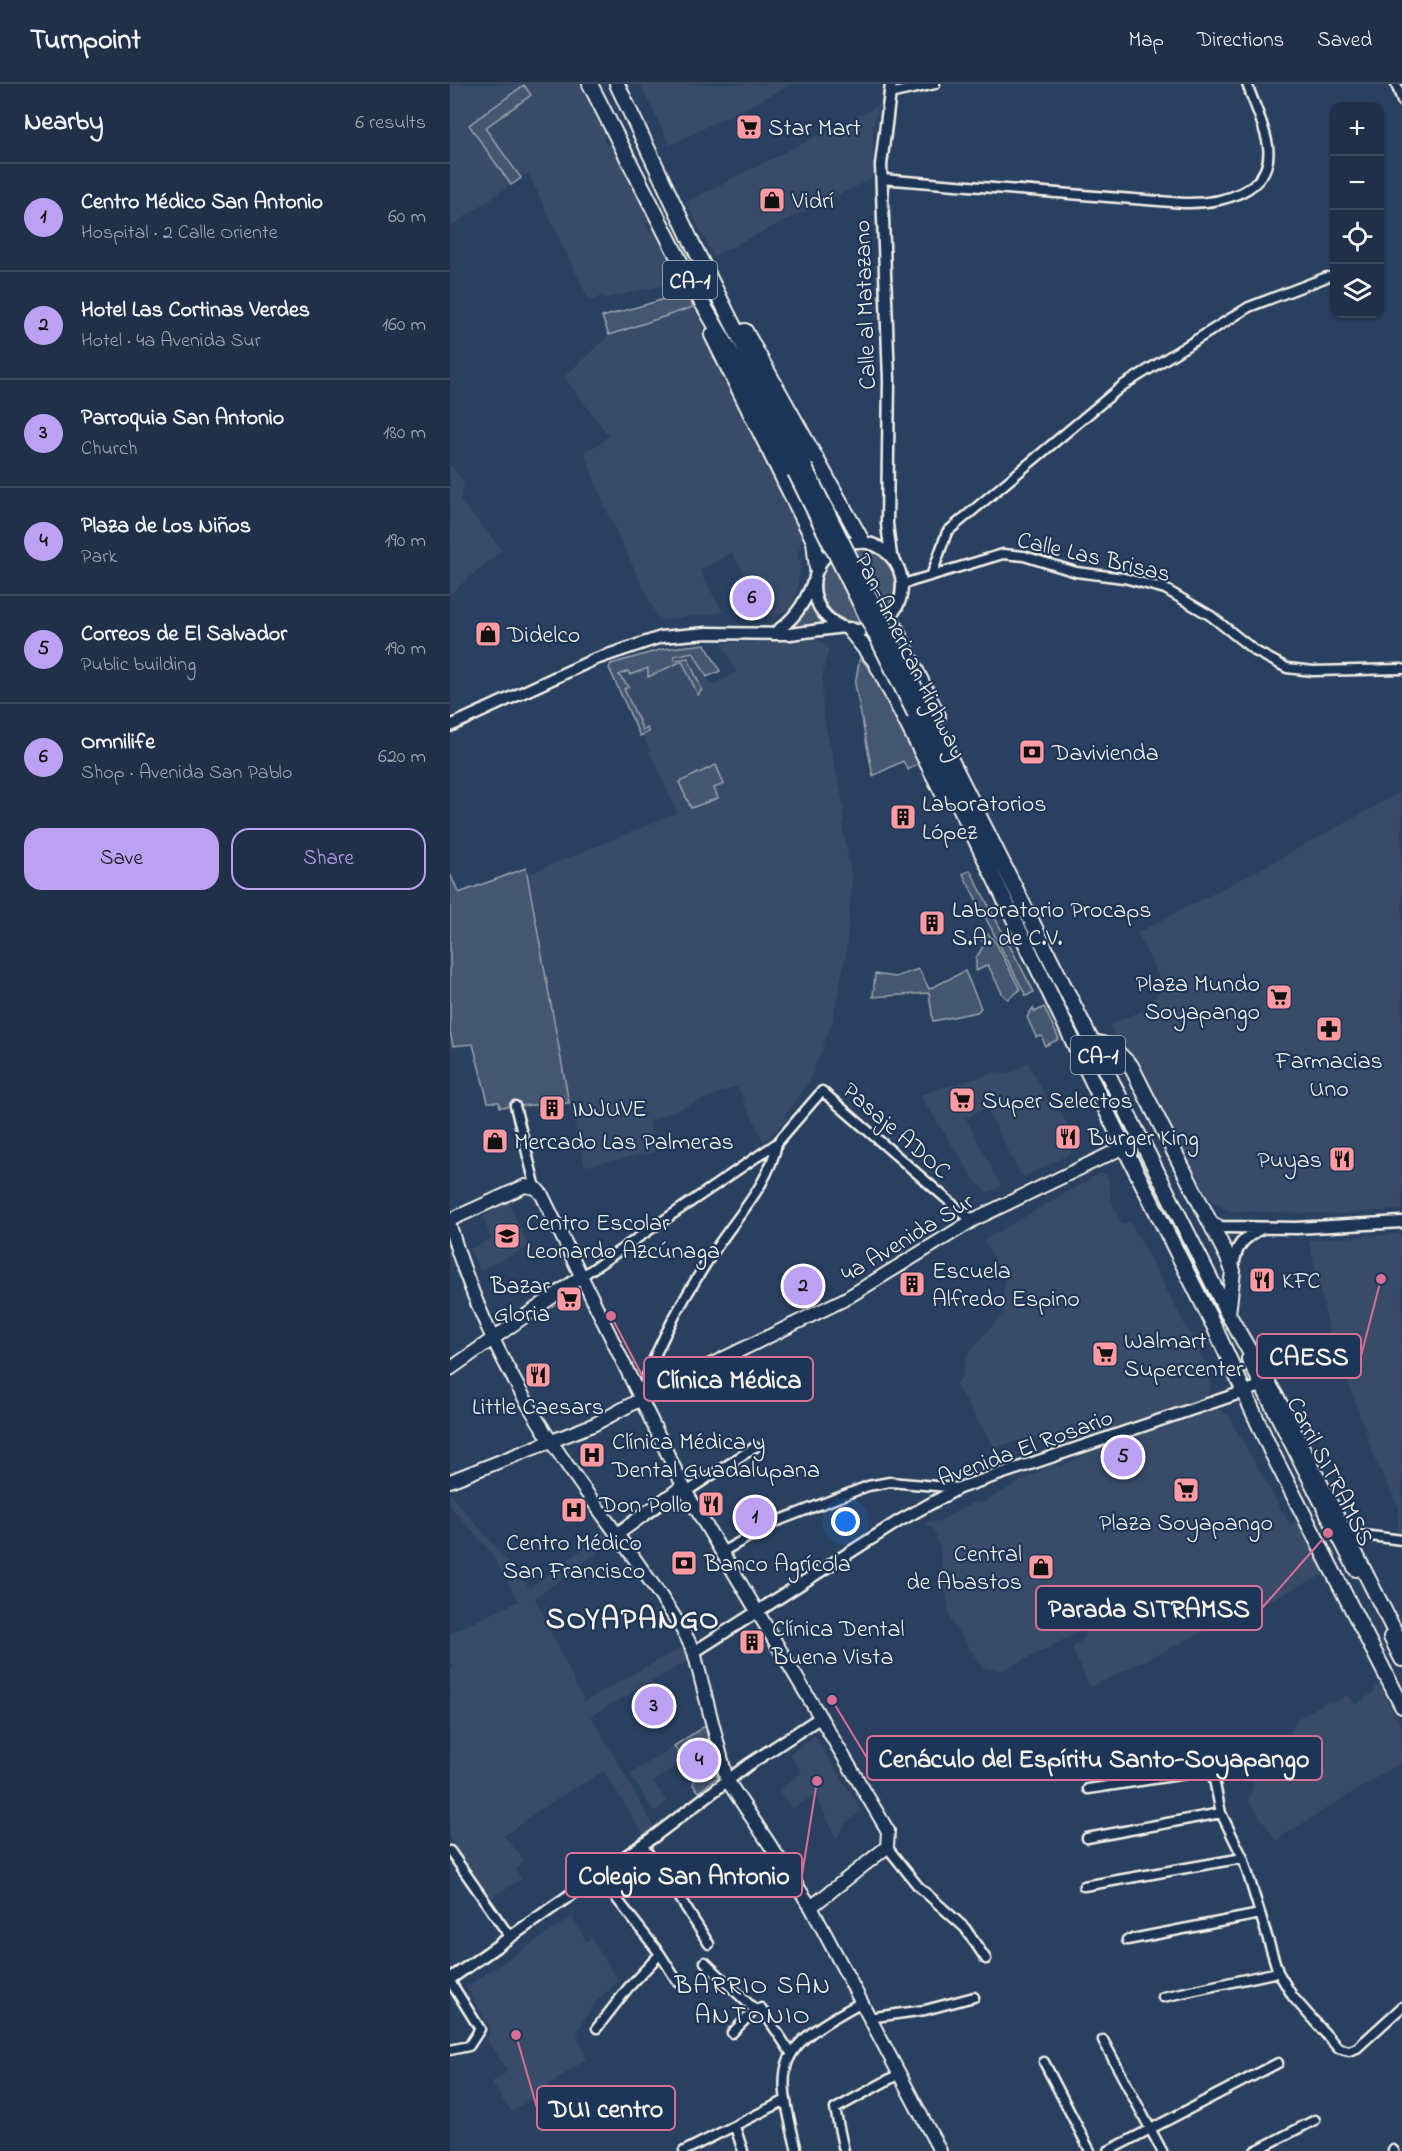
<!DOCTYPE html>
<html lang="en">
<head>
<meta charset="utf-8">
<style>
  body { margin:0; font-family:"Indie Flower",sans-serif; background:#2d3c52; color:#f1f3f6 }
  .controls { position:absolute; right:18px; top:18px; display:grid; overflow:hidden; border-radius:12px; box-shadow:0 2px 4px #0004 }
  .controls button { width:54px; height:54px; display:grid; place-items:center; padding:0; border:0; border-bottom:2px solid #3d4b60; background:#203048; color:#f1f3f6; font:30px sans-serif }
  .you { position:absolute; left:396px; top:1438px; width:21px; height:21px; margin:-15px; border:4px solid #fff; border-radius:50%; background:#1a73e8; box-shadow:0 0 0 9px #1a73e833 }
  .badge { display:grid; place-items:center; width:39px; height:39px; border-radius:50%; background:#bca0f2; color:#111; font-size:20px; font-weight:700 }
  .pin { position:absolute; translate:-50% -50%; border:3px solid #fff; box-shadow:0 2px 6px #0006 }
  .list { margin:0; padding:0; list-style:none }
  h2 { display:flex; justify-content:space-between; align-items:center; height:78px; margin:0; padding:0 24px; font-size:26px }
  h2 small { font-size:20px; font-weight:400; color:#a2a9b4 }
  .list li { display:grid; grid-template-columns:39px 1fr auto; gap:18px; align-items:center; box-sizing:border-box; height:108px; padding:0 24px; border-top:2px solid #3d4b60 }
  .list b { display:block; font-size:22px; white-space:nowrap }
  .list p { margin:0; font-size:20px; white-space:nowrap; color:#a2a9b4 }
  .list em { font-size:20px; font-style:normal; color:#a2a9b4 }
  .actions { display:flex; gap:12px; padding:18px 24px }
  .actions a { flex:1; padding:14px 0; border:2px solid #bca0f2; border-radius:18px; text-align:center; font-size:21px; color:#bca0f2 }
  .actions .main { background:#bca0f2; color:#111 }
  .icon { flex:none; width:33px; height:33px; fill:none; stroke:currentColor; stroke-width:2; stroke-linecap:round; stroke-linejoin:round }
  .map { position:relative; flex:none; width:952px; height:2067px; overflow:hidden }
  header { display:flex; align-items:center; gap:36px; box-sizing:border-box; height:84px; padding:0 30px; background:#203048; border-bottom:2px solid #3d4b60 }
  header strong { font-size:28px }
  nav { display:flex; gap:33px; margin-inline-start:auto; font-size:21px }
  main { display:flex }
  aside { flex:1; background:#203048 }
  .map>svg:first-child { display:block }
  .built { fill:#374c69 }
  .green { fill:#445771; stroke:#9ca4ac; stroke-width:1.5 }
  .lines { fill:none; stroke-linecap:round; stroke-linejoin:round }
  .minor-casing { stroke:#f4f1e8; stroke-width:13 }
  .tertiary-casing { stroke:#f4f1e8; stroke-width:15 }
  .secondary-casing { stroke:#f4f1e8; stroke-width:16 }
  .primary-casing { stroke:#f4f1e8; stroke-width:18 }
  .trunk-casing { stroke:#f4f1e8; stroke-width:18 }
  .minor { stroke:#1d3557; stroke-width:8 }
  .tertiary { stroke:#1d3557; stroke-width:10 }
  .secondary { stroke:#1d3557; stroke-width:12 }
  .primary { stroke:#1d3557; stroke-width:14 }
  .trunk { stroke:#1d3557; stroke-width:14 }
  .trunk-bridge-casing { stroke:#f4f1e8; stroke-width:18; stroke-linecap:butt }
  .trunk-bridge { stroke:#1d3557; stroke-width:14 }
  .labels { text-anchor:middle; stroke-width:4.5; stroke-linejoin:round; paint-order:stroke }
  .shield { fill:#1d3557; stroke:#b4b9bc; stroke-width:1.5 }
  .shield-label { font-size:22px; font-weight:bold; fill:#f4f1e8 }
  .poi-label { font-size:24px; fill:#f4f1e8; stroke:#1d3557; text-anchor:start }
  .street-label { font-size:24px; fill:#f4f1e8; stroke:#1d3557 }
  .neighbourhood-label { font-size:26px; letter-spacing:1.5px; fill:#f4f1e8; stroke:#1d3557 }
  .district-label { font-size:30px; font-weight:bold; letter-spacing:1.5px; fill:#f4f1e8; stroke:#1d3557 }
  .leader { fill:none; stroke:#d66f93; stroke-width:2 }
  .callout-dot { fill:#d66f93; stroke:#1d3557; stroke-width:2 }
  .callout { fill:#1d3557; stroke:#d66f93; stroke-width:2 }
  .callout-label { font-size:26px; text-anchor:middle; font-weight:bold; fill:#f4f1e8 }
</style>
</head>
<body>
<header>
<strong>Turnpoint</strong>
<nav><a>Map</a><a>Directions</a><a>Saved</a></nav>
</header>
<main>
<aside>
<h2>Nearby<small>6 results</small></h2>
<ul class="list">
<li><span class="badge">1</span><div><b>Centro Médico San Antonio</b><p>Hospital · 2 Calle Oriente</p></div><em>60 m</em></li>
<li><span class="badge">2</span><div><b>Hotel Las Cortinas Verdes</b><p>Hotel · 4a Avenida Sur</p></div><em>160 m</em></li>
<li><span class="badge">3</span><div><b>Parroquia San Antonio</b><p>Church</p></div><em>180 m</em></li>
<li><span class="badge">4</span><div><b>Plaza de Los Niños</b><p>Park</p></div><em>190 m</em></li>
<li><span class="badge">5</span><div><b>Correos de El Salvador</b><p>Public building</p></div><em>190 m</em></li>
<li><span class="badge">6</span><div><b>Omnilife</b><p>Shop · Avenida San Pablo</p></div><em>620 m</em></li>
</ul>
<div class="actions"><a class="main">Save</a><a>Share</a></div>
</aside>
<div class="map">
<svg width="952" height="2067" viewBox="0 0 952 2067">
  <rect width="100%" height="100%" fill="#2a4060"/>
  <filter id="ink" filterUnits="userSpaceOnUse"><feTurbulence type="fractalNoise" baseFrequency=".0167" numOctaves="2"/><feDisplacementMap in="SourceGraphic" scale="12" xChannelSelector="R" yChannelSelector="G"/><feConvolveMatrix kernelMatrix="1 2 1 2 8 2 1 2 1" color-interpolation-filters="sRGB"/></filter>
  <g filter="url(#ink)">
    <path class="built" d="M0,0H131L155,49L153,54L156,61L162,62L200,137L195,140L199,148L204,146L230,198L155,214L153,211L140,218L78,89L0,143Z
      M190,0H343L220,61Z
      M429,21L423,43V94L263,172L236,118Z
      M243,223L344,430L350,448L351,465L348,466V475H352L345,516L339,524L327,532H313L306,510L282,469L249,486L273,528L209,537L154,421L134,367L148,361L159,352L114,293L159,251Z
      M0,381L14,398L10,416L52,466L0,510Z
      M366,556L379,563L372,595L373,630L394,724L393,746L402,794L396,870L382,939L359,998L335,1032L338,1034L314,1058L287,1002L199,1037L205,1068L135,1082L119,1019L79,790L227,729L164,586L243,568L261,601L286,589L272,559Z
      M949,709L952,714V1125L894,1130L778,1127L760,1115L659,941L697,925L713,901L687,849L818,781Z
      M578,979L604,1028L610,1026L625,1057L618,1061L622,1069L575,1092L570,1090L536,1023L516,1034L551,1103L536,1109L533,1103L528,1101L470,1011L547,988L555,991Z
      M649,1090H655L658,1095L662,1119L672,1140L680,1137L755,1278L761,1295L760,1308L753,1317L608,1368L597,1351L544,1363L505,1300L512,1294L516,1274L523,1264L553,1229L554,1194L534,1156Z
      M58,1118L79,1163L30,1186L20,1165L41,1155L33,1132Z
      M952,1150V1456L947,1455L949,1424L926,1378L896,1291L885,1273L859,1156Z
      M765,1323L778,1331L840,1441L850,1436L877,1489L640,1603L622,1565L634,1554L635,1545L552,1587L532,1583L500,1535L489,1461L484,1447L474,1438L489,1437L526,1417L529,1420L602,1381L610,1383L634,1371L745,1329Z
      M0,1410L80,1504L150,1452L152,1445L161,1459L85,1514L134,1618L233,1562L239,1576L141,1632L205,1745L194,1752L154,1687L90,1725L54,1752L74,1776L66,1786L72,1795L40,1814L0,1756V1586L3,1584L0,1572V1549L69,1517L39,1466L0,1422Z
      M929,1600L952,1644V1678L826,1756L799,1717L804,1696L816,1687L824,1674L831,1669L847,1635L878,1617L885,1618L896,1612L906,1620L926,1607L923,1604Z
      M365,1652L412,1727L396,1739L386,1755L366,1710L342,1725L328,1706L352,1689L340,1670Z
      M224,1662L235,1677L204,1698L217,1718L204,1728L180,1690Z
      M122,1833L136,1857L141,1854L168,1897L144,1920L127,1947L136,1975L62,2028L41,1999L58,1987L37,1956L40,1944L16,1903Z"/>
    <path class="green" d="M74,1L81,11L35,44L71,94L61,101L19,41Z
      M236,209L243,223L159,251L152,233Z
      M371 501a37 37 0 1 1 74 0a37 37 0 1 1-74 0Z
      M364,493C364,517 372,531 393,543L322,550L355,517Z
      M255,560L270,587L257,593L243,568L224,572L225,576L238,574L252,606L248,611L232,577L198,593V584L180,591L178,587L169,591L179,603L174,605L193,646L197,644L199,648L190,652L159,584L161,580L213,565Z
      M410,573L429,597L470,678L458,686L453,677L423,692L405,600Z
      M266,681L274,700L264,704L268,714L241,724L229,698Z
      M76,784L119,1019L50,1023L49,1018H38L23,960L3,962L0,948V790L9,809Z
      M520,786L584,908L576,912L513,790Z
      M538,850L546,859L570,906L558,915L553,911L538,881L526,887V874L534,861L531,855Z
      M469,885L479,905L515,887L531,924L527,928L483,937L479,909L423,913L425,890L445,893Z
      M594,923L609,955L595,962L592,952L586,953L577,933L583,924L585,928Z
      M255,1642L267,1693L249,1708L243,1701L245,1693L224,1662Z"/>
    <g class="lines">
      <defs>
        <path id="minor" d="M946,0L952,17
          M439,10L485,0
          M431,95L734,119C769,120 824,109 818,62C815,42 804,20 797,0
          M482,490L497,448L672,302L799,223L877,193
          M453,500L553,470L574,472L626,488L674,494L715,505L761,532L805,567L837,584L863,587L952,585
          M65,1022L86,1104
          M132,1192L327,1059L372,1007L515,1131L525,1135
          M190,1313C204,1264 237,1208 265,1166C287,1132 320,1099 327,1059
          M236,1408L305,1363
          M898,1454L913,1451L952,1456
          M272,1468L325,1438L418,1402L440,1398L509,1404
          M773,1679L762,1686L771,1729L793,1774L828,1888L843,1913L888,1964L899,1967L907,1964L952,1923
          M638,1705L762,1686
          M637,1754L771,1729
          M192,1761L221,1800L259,1860
          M437,1763L468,1802L515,1844L536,1875
          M0,1767L60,1853
          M149,1792L210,1870L227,1897
          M634,1802L793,1774
          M677,1856L810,1830
          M255,1878L305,1926
          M0,1897L30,1945L19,1962L0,1966
          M713,1913L828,1888
          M418,1934L475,1926L524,1913
          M147,1944L178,1904L210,1870
          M282,1949L305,1926L311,1924L341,1969
          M653,1956L712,2067
          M594,1978L640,2067
          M285,2043L293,2067
          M943,2066L944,2067
          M234,2067L334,2017
          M347,2067C324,1976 326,1965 410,1919
          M394,2067L385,2025L449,1990
          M658,2067L828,1979
          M805,2067L865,2036"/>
        <path id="tertiary" d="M364 502a44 44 0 1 1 88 0a44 44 0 1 1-88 0Z
          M441,472L437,440L439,296L431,81L441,0
          M323,550C343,536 353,523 362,500
          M0,642L143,576L211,553L257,549L340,550L393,543
          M761,1138L771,1143L846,1144L952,1138
          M783,1184C785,1163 792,1155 810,1145
          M244,1568L449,1437L509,1404L811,1302
          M0,1895L202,1754L298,1681L371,1633"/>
        <path id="secondary" d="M0,1136L75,1102L86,1104L92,1111L236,1408L438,1747L437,1763L361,1823
          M0,1142C21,1215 54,1284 95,1348C139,1417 193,1480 235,1550L244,1568L277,1696L361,1823L490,2067
          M0,1285L132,1192
          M0,1397L145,1340L189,1316L395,1215L525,1135L674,1063
          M166,1451L233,1402"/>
        <path id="primary" d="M799,1275L906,1485
          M941,1553L952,1575"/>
        <path id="trunk" d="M140,0L244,205L293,289L345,388
          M167,0L243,161L355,384
          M295,247L412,457
          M262,251L364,457L367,484
          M440,533L488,632
          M400,546L425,577L493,710
          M475,624L778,1230L828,1316L952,1562
          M465,630L674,1063L764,1242L821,1367L952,1622
          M641,957L662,963L681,982L779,1176L783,1187L778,1230"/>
      </defs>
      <use href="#minor" class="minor-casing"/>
      <use href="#tertiary" class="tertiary-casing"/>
      <use href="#secondary" class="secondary-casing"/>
      <use href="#primary" class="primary-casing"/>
      <use href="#trunk" class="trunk-casing"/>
      <use href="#minor" class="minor"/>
      <use href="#tertiary" class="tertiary"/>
      <use href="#secondary" class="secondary"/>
      <use href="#primary" class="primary"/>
      <use href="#trunk" class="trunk"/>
      <defs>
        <path id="trunk-bridge" d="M355,384L475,624
          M345,388L465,630"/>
      </defs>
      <use href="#trunk-bridge" class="trunk-bridge-casing"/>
      <use href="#trunk-bridge" class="trunk-bridge"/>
    </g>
  </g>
  <defs>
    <symbol id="supermarket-square" viewBox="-11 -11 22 22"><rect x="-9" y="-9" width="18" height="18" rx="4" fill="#ff9aa2" stroke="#1d3557"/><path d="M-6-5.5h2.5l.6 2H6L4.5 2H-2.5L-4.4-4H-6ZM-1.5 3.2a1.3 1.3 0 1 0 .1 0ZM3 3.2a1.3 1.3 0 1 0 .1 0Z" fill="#111"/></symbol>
    <symbol id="shop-square" viewBox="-11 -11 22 22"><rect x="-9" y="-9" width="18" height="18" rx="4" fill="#ff9aa2" stroke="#1d3557"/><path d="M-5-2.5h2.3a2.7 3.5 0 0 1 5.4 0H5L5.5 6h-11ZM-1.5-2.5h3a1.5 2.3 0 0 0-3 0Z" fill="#111"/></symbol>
    <symbol id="bank-square" viewBox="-11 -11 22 22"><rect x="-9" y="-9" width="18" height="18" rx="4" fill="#ff9aa2" stroke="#1d3557"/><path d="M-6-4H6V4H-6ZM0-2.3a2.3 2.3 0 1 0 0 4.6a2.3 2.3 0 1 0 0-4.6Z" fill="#111"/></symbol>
    <symbol id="building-square" viewBox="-11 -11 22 22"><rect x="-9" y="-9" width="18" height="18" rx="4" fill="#ff9aa2" stroke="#1d3557"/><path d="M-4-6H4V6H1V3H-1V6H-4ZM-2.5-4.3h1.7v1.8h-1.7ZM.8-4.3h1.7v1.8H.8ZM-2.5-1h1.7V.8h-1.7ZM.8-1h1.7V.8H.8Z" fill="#111"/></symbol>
    <symbol id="pharmacy-square" viewBox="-11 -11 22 22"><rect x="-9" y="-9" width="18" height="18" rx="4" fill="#ff9aa2" stroke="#1d3557"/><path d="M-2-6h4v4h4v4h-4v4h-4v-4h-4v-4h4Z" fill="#111"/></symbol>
    <symbol id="restaurant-square" viewBox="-11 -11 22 22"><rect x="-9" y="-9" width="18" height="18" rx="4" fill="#ff9aa2" stroke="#1d3557"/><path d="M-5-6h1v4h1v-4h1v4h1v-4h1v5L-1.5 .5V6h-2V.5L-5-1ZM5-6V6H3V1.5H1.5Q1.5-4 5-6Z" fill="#111"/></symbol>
    <symbol id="school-square" viewBox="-11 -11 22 22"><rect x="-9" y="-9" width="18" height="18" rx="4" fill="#ff9aa2" stroke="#1d3557"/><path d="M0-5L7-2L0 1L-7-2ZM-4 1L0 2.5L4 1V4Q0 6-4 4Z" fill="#111"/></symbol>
    <symbol id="hospital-square" viewBox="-11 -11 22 22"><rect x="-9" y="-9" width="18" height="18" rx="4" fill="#ff9aa2" stroke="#1d3557"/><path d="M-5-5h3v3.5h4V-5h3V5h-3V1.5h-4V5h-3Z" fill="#111"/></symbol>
  </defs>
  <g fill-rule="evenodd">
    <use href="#supermarket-square" x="284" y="28" width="30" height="30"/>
    <use href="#shop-square" x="307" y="101" width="30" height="30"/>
    <use href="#shop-square" x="23" y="535" width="30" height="30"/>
    <use href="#bank-square" x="567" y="653" width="30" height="30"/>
    <use href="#building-square" x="438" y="718" width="30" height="30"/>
    <use href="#building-square" x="467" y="824" width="30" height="30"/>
    <use href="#supermarket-square" x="814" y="898" width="30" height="30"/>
    <use href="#pharmacy-square" x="864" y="930" width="30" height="30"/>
    <use href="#supermarket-square" x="497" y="1001" width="30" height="30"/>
    <use href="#building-square" x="87" y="1009" width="30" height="30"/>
    <use href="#restaurant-square" x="603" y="1038" width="30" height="30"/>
    <use href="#shop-square" x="30" y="1042" width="30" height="30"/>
    <use href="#restaurant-square" x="877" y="1060" width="30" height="30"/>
    <use href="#school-square" x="42" y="1137" width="30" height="30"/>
    <use href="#restaurant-square" x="797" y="1181" width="30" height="30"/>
    <use href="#building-square" x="447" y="1185" width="30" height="30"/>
    <use href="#supermarket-square" x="104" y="1200" width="30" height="30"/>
    <use href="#supermarket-square" x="640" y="1255" width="30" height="30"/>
    <use href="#restaurant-square" x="73" y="1276" width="30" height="30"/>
    <use href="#hospital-square" x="127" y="1356" width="30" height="30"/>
    <use href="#supermarket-square" x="721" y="1391" width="30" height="30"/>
    <use href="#restaurant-square" x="246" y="1405" width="30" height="30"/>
    <use href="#hospital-square" x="109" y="1411" width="30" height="30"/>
    <use href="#bank-square" x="219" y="1464" width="30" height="30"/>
    <use href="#shop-square" x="576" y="1468" width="30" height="30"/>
    <use href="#building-square" x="287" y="1543" width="30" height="30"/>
  </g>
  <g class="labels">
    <g class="shield">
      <rect x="213" y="177" width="54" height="38" rx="4.5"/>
      <rect x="621" y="952" width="54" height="38" rx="4.5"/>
    </g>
    <g class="shield-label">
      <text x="240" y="204">CA-1</text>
      <text x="648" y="979">CA-1</text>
    </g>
    <g class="poi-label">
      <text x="318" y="51">Star Mart</text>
      <text x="342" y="124">Vidrí</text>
      <text x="57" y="558">Didelco</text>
      <text x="602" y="676">Davivienda</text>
      <text x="472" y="727">Laboratorios<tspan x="472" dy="28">López</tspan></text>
      <text x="502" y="833">Laboratorio Procaps<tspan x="502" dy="28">S.A. de C.V.</tspan></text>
      <text x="810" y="907" text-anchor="end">Plaza Mundo<tspan x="810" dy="28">Soyapango</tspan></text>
      <text x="879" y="984" text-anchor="middle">Farmacias<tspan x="879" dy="28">Uno</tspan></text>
      <text x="532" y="1024">Super Selectos</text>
      <text x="122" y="1032">INJUVE</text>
      <text x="638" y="1061">Burger King</text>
      <text x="64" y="1065">Mercado Las Palmeras</text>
      <text x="872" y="1083" text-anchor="end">Puyas</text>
      <text x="76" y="1146">Centro Escolar<tspan x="76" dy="28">Leonardo Azcúnaga</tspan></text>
      <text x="482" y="1194">Escuela<tspan x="482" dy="28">Alfredo Espino</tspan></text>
      <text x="832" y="1204">KFC</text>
      <text x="100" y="1209" text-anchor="end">Bazar<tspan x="100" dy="28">Gloria</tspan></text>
      <text x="674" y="1264">Walmart<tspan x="674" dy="28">Supercenter</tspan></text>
      <text x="88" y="1330" text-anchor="middle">Little Caesars</text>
      <text x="162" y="1365">Clínica Médica y<tspan x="162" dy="28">Dental Guadalupana</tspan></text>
      <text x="242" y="1428" text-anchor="end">Don Pollo</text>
      <text x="736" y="1446" text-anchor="middle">Plaza Soyapango</text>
      <text x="124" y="1466" text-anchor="middle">Centro Médico<tspan x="124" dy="28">San Francisco</tspan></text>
      <text x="572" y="1477" text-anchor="end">Central<tspan x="572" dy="28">de Abastos</tspan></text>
      <text x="254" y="1487">Banco Agrícola</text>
      <text x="322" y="1552">Clínica Dental<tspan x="322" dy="28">Buena Vista</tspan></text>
    </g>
    <g class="street-label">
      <text transform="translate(414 221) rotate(-92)" y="8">Calle al Matazano</text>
      <text transform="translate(644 472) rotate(13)" y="8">Calle Las Brisas</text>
      <text transform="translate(461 572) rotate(64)" y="8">Pan-American Highway</text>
      <text transform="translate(447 1046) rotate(41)" y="8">Pasaje ADOC</text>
      <text transform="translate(457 1153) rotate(-31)" y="8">4a Avenida Sur</text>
      <text transform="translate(575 1363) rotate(-20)" y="8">Avenida El Rosario</text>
      <text transform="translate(881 1387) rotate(63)" y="8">Carril SITRAMSS</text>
    </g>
    <g class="neighbourhood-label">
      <text x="303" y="1909">BARRIO SAN<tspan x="303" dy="30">ANTONIO</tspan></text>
    </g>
    <g class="district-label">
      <text x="183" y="1544">SOYAPANGO</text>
    </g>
  </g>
  <path class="leader" d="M931 1195L911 1272M161 1232L194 1295M878 1449L812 1524M382 1616L417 1674M367 1697L352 1791M66 1951L87 2024"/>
  <g class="callout-dot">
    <circle cx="931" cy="1195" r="6"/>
    <circle cx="161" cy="1232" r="6"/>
    <circle cx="878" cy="1449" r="6"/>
    <circle cx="382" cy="1616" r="6"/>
    <circle cx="367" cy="1697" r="6"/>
    <circle cx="66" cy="1951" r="6"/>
  </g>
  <g class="callout">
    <rect x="807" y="1250" width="104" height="44" rx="6"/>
    <rect x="194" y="1273" width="169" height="44" rx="6"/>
    <rect x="586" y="1502" width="226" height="44" rx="6"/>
    <rect x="417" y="1652" width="455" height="44" rx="6"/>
    <rect x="116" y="1769" width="236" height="44" rx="6"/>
    <rect x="87" y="2002" width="138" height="44" rx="6"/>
  </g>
  <g class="callout-label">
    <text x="859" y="1281">CAESS</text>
    <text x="279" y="1304">Clínica Médica</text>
    <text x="699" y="1533">Parada SITRAMSS</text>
    <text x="644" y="1683">Cenáculo del Espíritu Santo-Soyapango</text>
    <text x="234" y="1800">Colegio San Antonio</text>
    <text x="156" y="2033">DUI centro</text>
  </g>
</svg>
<div class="controls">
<button>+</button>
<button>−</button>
<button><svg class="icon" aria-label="locate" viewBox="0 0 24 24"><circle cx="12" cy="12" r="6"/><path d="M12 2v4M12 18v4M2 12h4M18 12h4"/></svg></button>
<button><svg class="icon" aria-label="layers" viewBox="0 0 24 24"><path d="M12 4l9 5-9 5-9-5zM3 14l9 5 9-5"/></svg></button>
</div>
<div class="you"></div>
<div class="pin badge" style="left:305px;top:1433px">1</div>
<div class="pin badge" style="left:353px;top:1202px">2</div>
<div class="pin badge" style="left:204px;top:1622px">3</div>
<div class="pin badge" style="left:249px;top:1676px">4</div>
<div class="pin badge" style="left:673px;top:1373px">5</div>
<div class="pin badge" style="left:302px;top:514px">6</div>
</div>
</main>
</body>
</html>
